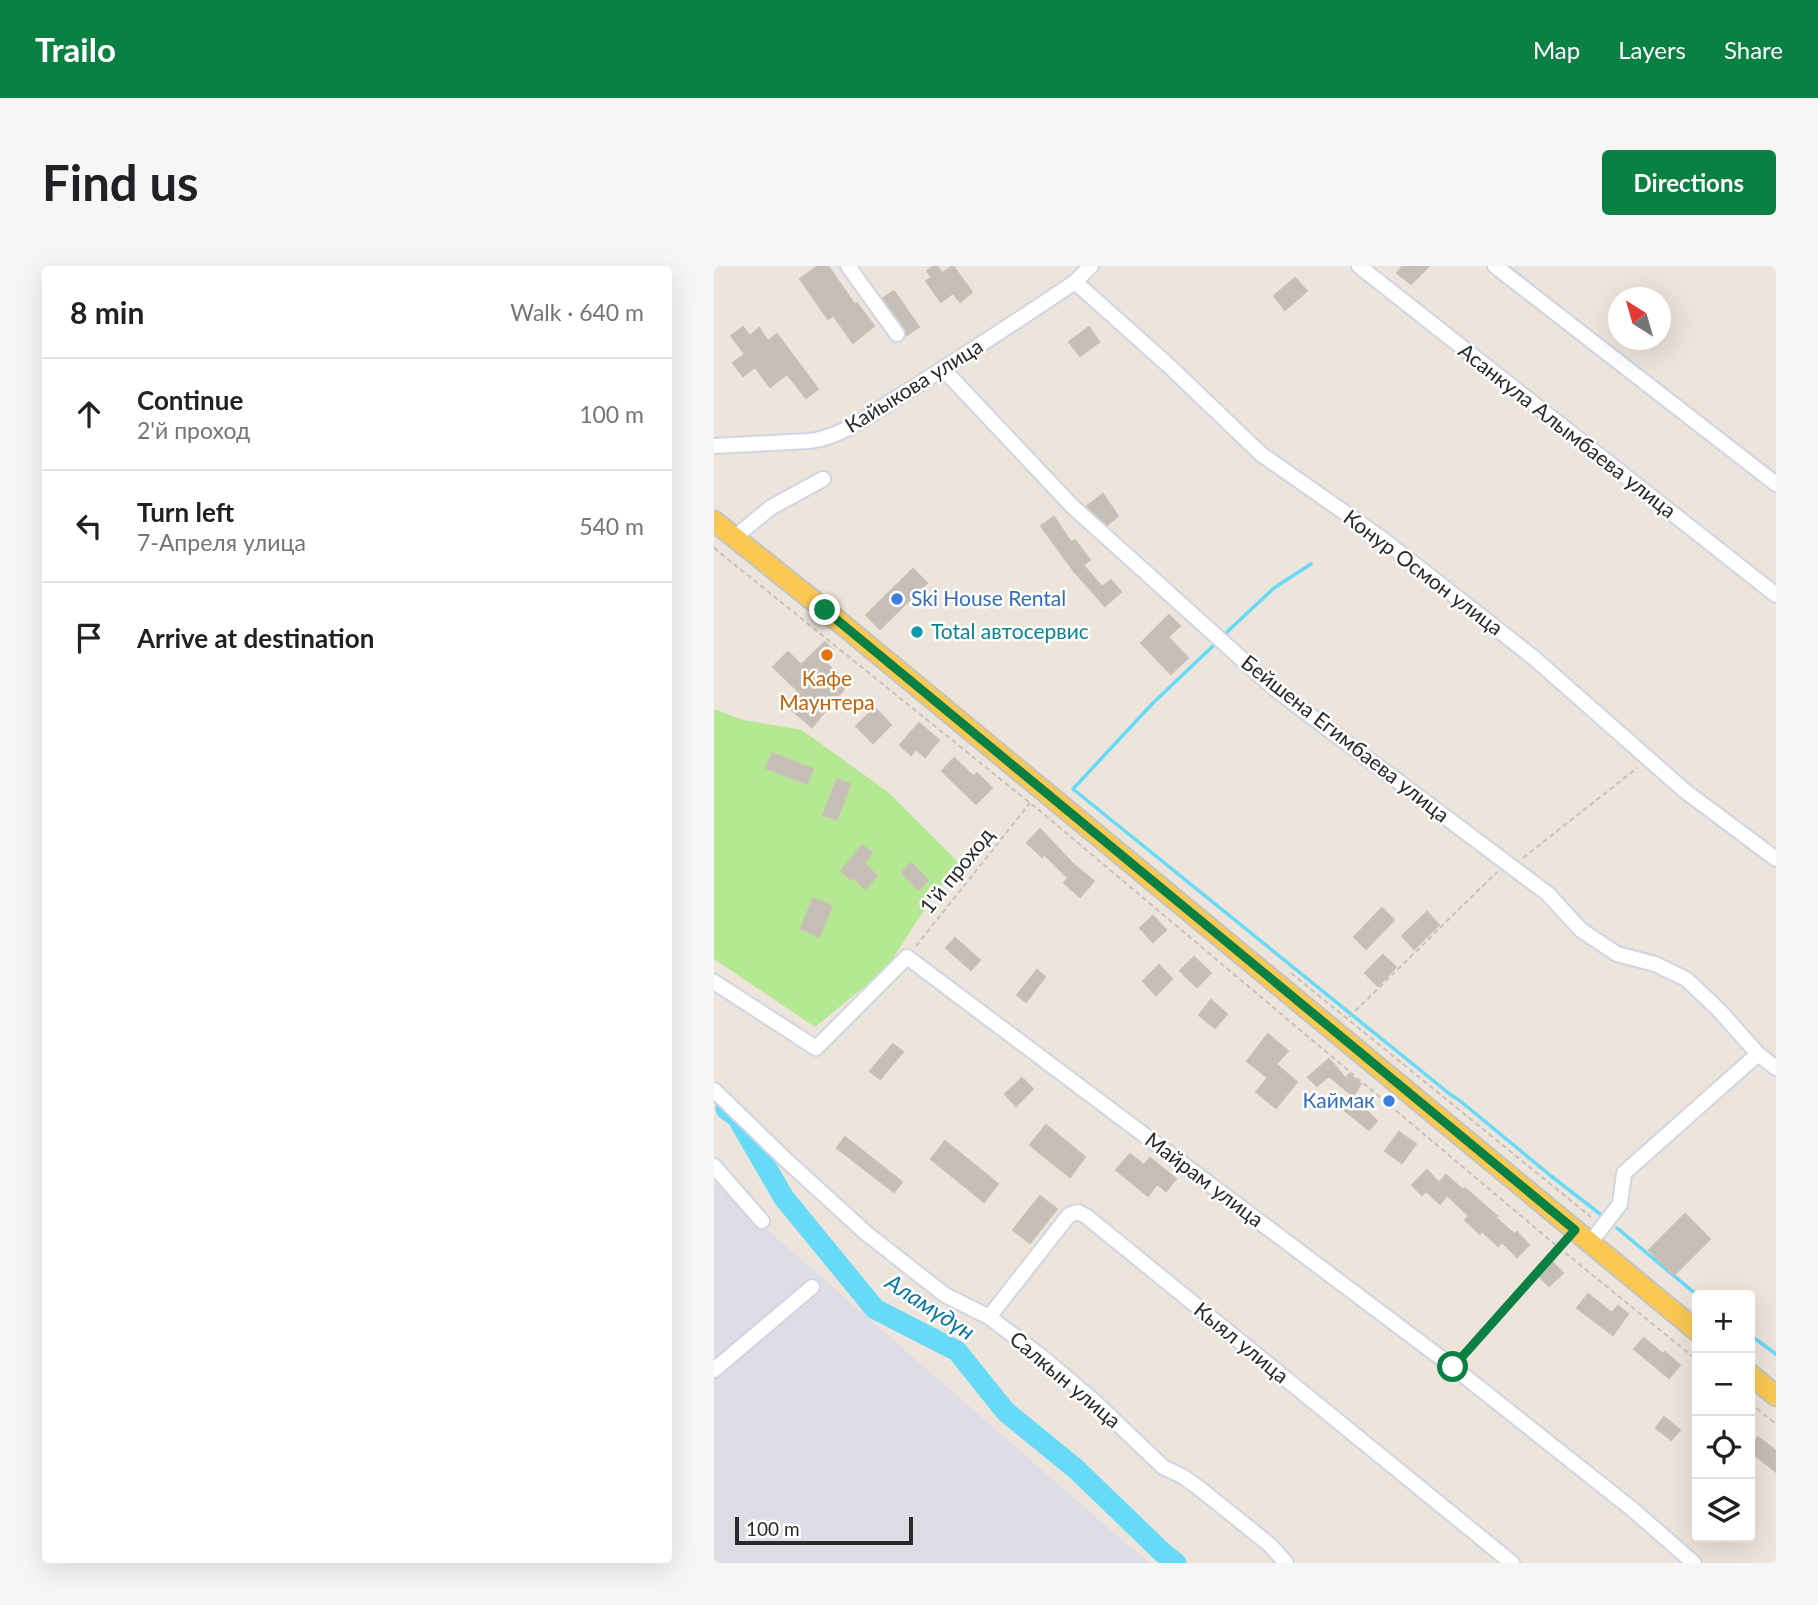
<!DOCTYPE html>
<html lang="en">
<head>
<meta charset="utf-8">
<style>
  body { margin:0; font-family:Lato,sans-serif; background:#f6f6f6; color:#202124 }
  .controls { position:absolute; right:21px; bottom:21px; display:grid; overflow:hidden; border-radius:7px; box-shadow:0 7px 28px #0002 }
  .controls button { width:63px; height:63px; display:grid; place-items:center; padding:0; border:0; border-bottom:2px solid #e0e0e0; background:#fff; color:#202124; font:35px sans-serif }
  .compass { position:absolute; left:894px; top:21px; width:63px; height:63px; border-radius:50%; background:#fff; box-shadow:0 7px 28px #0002; rotate:323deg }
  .scale { position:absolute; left:21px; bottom:18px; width:178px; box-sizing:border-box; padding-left:7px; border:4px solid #2a2a2a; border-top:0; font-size:19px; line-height:24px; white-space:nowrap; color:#2a2a2a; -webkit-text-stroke:5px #fff; paint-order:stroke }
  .stop { position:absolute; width:21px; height:21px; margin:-16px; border:5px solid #0b8043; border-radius:50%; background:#fff }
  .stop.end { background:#0b8043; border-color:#fff; box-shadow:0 2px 7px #0008 }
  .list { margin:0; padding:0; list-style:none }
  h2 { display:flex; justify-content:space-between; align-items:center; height:91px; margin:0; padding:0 28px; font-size:30px }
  h2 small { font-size:23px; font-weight:400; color:#757577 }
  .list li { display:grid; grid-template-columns:46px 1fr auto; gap:21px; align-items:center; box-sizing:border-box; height:112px; padding:0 28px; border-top:2px solid #e0e0e0 }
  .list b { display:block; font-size:26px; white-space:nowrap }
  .list p { margin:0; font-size:23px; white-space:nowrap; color:#757577 }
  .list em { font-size:23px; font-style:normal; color:#757577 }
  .icon { flex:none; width:38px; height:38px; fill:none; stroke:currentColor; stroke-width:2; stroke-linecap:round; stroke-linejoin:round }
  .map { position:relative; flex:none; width:1062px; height:1297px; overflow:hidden; border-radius:7px }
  header { display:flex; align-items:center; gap:42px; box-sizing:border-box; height:98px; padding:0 35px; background:#0b8043; color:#fff }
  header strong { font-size:33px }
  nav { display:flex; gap:38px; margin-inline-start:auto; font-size:24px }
  .intro { display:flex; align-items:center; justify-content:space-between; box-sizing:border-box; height:168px; padding:0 42px }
  h1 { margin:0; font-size:49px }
  .button { padding:18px 32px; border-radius:7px; background:#0b8043; color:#fff; font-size:24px; font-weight:700 }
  main { display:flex; gap:42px; padding:0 42px }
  aside { flex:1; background:#fff; border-radius:7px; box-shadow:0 7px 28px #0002 }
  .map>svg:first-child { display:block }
  .industrial { fill:#dedce5 }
  .green { fill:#b5e893 }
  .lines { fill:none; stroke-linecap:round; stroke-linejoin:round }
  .stream { stroke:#66daf7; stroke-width:3.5 }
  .river { stroke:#66daf7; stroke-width:21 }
  .building { fill:#c5beb7; stroke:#c9c0b4; stroke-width:2 }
  .minor-casing { stroke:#d0d5e4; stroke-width:18 }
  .major-casing { stroke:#c3c3c3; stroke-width:23 }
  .path { stroke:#c3c3c3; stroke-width:2; stroke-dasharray:5 3.5; stroke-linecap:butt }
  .minor { stroke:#fff; stroke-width:14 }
  .major { stroke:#fbc952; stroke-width:19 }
  .route { stroke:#0b8043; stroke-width:9 }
  .shop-dot { fill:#3f7fe0; stroke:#fff; stroke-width:2.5 }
  .culture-dot { fill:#0f9aa8; stroke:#fff; stroke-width:2.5 }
  .food-dot { fill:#e8710a; stroke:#fff; stroke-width:2.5 }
  .labels { text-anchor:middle; stroke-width:5; stroke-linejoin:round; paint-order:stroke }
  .street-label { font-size:21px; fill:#2a2a2a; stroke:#fff }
  .shop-label { font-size:21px; fill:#366cbe; stroke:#fff; text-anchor:start }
  .culture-label { font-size:21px; fill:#0d838f; stroke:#fff; text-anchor:start }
  .food-label { font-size:21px; fill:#c56008; stroke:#fff }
  .water-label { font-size:23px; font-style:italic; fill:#0477a4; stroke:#fff }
</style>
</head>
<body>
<header>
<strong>Trailo</strong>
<nav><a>Map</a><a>Layers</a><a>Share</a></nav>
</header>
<div class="intro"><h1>Find us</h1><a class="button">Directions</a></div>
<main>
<aside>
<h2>8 min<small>Walk · 640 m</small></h2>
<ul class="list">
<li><svg class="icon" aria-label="ahead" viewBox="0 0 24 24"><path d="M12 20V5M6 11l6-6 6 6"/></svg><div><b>Continue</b><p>2'й проход</p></div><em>100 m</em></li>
<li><svg class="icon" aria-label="left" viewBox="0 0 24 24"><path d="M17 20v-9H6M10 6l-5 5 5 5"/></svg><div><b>Turn left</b><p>7-Апреля улица</p></div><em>540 m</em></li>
<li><svg class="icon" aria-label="arrive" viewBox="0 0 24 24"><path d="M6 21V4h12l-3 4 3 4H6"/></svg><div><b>Arrive at destination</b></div></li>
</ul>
</aside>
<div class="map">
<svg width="1062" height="1297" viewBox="0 0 1062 1297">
  <rect width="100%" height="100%" fill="#ede4db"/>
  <path class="industrial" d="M0,917L400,1267L436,1297H0Z"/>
  <path class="green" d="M0,443L29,454L88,464L174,526L244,596L210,644L173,702L101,761L0,693Z"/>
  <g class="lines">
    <path class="stream" d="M793,0L820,21
      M513,366L560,322L597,298
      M499,380L438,438L359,523L737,829L745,834L837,910L890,951
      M903,962L983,1029
      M1036,1069L1062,1088"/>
    <path class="river" d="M12,843L23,851L70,932L161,1043L243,1085L292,1146L362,1203L449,1287L462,1297"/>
  </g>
  <path class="building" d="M104,0H114L141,39L143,37L160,60L139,77L119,49L114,53L86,13Z
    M220,0H223L228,7L239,0L258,26L246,36L239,27L227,36L212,15L218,11L213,5Z
    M689,0H715L697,18L683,7Z
    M581,12L593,25L571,44L560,30Z
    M180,25L205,61L193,69L191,62L169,32Z
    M29,61L36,70L45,62L54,75L63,68L104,123L92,132L73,108L56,121L41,101L29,110L19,97L31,88L17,70Z
    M375,61L385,76L366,90L355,76Z
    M389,228L404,250L393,259L373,240Z
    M340,251L357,276L361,274L376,294L369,299L388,321L397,314L407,326L391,340L360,305L327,260Z
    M199,303L213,317L166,363L152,349Z
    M455,349L466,360L454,371L474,392L457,408L427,377Z
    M111,376L119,384L108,394L135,417L98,461L75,442L87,428L59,401L74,386L87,399Z
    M161,442L177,459L159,477L142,460Z
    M205,457L225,474L211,491L202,483L197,489L186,479Z
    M58,487L99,503L93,518L52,502Z
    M240,492L259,510L263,507L278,522L262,538L228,505Z
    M123,513L136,518L123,554L109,549Z
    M326,563L358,597L380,615L366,631L350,617L354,612L330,588L328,591L313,577Z
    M148,579L158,587L150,597L163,610L151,623L139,611L137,613L127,605Z
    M197,597L214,614L205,624L188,607Z
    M99,632L118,640L105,671L87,663Z
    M668,642L680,654L652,683L640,671Z
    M713,646L725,659L700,683L688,670Z
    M439,650L452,664L439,676L426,662Z
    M241,672L266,694L257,704L232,682Z
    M669,689L682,701L664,720L651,707Z
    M480,691L497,707L483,721L466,705Z
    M445,699L458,713L442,729L429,715Z
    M323,704L331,711L312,736L303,729Z
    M497,734L513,748L501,762L485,749Z
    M554,768L574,785L562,798L583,816L562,842L542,826L554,812L533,795Z
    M179,778L189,786L166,813L156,805Z
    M615,793L632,813L635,808L647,818L639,830L615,810L603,820L594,811Z
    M308,812L319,823L302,840L291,828Z
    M643,832L653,842L651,843L663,855L655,864L631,845Z
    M332,859L371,891L356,911L316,879Z
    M685,866L702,878L688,897L671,885Z
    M131,871L188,916L180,926L123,882Z
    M231,875L284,918L270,936L217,893Z
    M416,888L430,899L436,892L462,913L452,925L443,918L434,930L402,904Z
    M713,904L725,917L732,909L749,924L751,922L783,950L781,951L800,968L803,966L815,979L803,991L788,976L784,980L768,965L766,968L751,954L755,950L733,929L726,938L712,925L708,929L698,919Z
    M326,930L343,943L316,977L299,964Z
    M971,948L996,973L960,1009L935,984Z
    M836,994L849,1007L835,1020L822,1007Z
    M874,1028L898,1047L904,1040L914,1048L899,1069L863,1042Z
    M930,1072L949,1088L951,1086L966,1099L955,1112L920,1083Z
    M950,1151L966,1164L957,1174L942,1162Z
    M1044,1171L1062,1185V1206L1036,1185V1181Z"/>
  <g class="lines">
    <defs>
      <path id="minor" d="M134,0L183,68
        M645,0L1062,329
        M781,0L1062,218
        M361,16L453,98L547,188L667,272L820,392L971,525L1062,593
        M229,103L358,240L561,423L834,628L867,664L903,688L941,698L972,713L1005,744L1044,788L1062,802
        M0,180L95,175C129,171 158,147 186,130C245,93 303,55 361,16L377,0
        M20,272L56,242L109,213
        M0,716L102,782L193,691L739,1101L918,1243L980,1297
        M0,824L72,894L152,967L231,1029L275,1051L328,1091L380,1135L449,1201L468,1210L485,1222L556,1279L572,1297
        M0,900L48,955
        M876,977L906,938L910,907L1044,788
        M275,1051L355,949L364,946L372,950L798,1297
        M0,1104L98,1021"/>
      <path id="major" d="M0,255L111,344L983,1065
        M1036,1108L1062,1130"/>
    </defs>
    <use href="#minor" class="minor-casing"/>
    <use href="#major" class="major-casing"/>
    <path class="path" d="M0,282L326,545L844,981L983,1094
      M809,592L923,502
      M202,680L316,537
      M577,707L877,951
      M635,751L783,606
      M747,1092L849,975
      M1036,1137L1062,1158"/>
    <use href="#minor" class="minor"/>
    <use href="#major" class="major"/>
  </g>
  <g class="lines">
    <path class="route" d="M111,344L861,964L739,1101"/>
  </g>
  <g class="shop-dot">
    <circle cx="183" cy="333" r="7"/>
    <circle cx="675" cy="835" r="7"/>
  </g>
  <circle class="culture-dot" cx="203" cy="366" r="7"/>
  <circle class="food-dot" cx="113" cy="389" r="7"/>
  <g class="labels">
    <g class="street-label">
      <text transform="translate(200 120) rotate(-32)" y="7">Кайыкова улица</text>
      <text transform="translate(853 165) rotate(38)" y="7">Асанкула Алымбаева улица</text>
      <text transform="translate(709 307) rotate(37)" y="7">Конур Осмон улица</text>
      <text transform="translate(631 473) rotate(38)" y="7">Бейшена Егимбаева улица</text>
      <text transform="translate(243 605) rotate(-51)" y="7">1'й проход</text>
      <text transform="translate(490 914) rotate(37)" y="7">Майрам улица</text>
      <text transform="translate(527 1077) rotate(39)" y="7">Кыял улица</text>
      <text transform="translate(351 1114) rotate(40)" y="7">Салкын улица</text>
    </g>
    <g class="shop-label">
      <text x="197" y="340">Ski House Rental</text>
      <text x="661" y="842" text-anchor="end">Каймак</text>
    </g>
    <g class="culture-label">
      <text x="217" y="373">Total автосервис</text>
    </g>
    <g class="food-label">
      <text x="113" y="420">Кафе<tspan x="113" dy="24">Маунтера</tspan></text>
    </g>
    <g class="water-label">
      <text transform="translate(216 1041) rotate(33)" y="8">Аламүдүн</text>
    </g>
  </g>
</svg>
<div class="controls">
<button>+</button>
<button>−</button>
<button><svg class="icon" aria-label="locate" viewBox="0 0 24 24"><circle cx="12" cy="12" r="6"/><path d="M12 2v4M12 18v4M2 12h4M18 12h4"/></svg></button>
<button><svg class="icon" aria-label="layers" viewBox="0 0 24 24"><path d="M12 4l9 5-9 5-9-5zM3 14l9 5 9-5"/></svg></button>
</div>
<svg class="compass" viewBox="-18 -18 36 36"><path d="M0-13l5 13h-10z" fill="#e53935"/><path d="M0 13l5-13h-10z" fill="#757577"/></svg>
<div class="scale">100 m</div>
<div class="stop" style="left:739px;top:1101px"></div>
<div class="stop end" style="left:111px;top:344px"></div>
</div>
</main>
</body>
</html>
